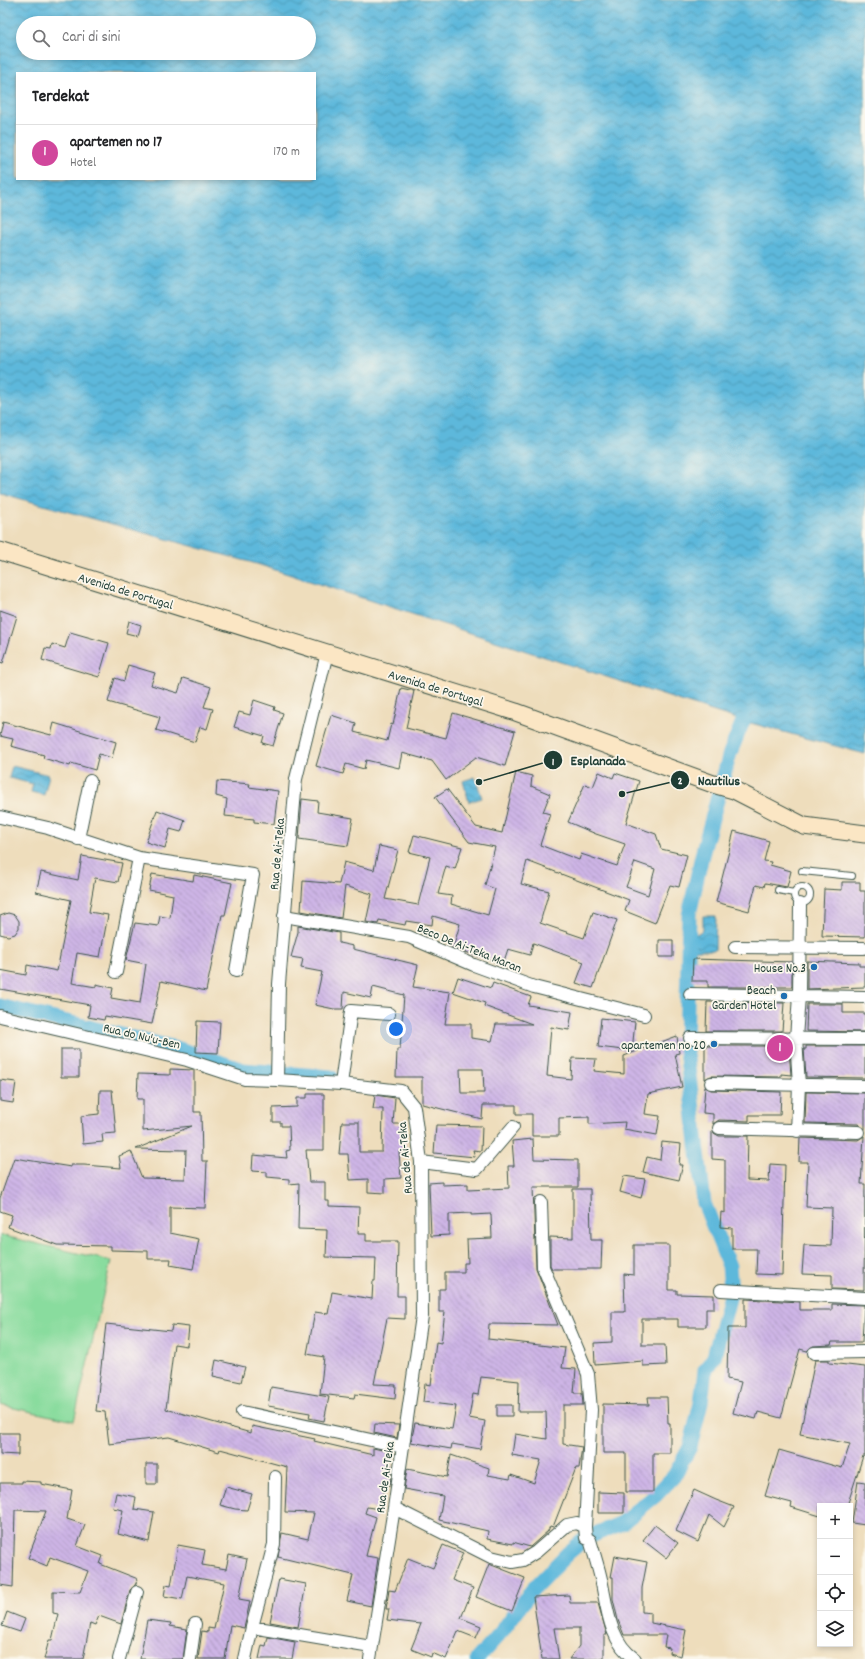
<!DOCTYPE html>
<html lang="id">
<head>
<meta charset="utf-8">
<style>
  body { margin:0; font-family:Dekko,sans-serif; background:#f2f2f2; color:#202124 }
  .controls { position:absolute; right:12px; bottom:12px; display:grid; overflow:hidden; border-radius:0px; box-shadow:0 2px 6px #0003 }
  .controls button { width:36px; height:36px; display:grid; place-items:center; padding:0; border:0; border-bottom:1px solid #e0e0e0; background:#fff; color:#202124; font:20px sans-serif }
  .you { position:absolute; left:396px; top:1029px; width:14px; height:14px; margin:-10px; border:3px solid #fff; border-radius:50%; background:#1a73e8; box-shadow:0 0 0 6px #1a73e833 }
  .badge { display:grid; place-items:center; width:26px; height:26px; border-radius:50%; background:#1f6fb2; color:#fff; font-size:13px; font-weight:700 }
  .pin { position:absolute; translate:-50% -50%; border:2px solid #fff; box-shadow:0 1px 4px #0006 }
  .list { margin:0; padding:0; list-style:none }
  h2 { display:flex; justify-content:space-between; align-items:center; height:52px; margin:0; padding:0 16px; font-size:17px }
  h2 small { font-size:13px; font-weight:400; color:#757577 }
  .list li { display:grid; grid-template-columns:26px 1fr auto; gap:12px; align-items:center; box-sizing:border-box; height:56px; padding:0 16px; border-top:1px solid #e0e0e0 }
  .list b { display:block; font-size:15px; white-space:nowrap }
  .list p { margin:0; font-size:13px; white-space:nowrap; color:#757577 }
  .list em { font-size:13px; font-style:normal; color:#757577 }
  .icon { flex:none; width:22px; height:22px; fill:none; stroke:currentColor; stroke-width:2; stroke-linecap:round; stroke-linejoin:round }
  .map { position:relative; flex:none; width:865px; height:1659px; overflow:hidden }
  .search { position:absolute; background:#fff; box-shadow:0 2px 6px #0003; left:16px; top:16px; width:300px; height:44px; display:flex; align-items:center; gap:10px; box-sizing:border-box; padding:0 14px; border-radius:22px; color:#757577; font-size:15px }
  .panel { position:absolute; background:#fff; box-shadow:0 2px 6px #0003; left:16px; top:72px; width:300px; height:108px; border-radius:0px }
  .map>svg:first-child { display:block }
  .grass { fill:#89dc9e; stroke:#548c69 }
  .water { fill:url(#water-waves); stroke:#3e7a88; fill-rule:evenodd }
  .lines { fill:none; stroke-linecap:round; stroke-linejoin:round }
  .canal { stroke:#5db8db; stroke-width:15 }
  .building { fill:url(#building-back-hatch); fill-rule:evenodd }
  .lane-casing { stroke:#3e5548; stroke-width:8 }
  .street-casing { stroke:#3e5548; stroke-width:14 }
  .secondary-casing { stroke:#3e5548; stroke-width:19 }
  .lane { stroke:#fff; stroke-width:6 }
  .street { stroke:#fff; stroke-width:12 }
  .secondary { stroke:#fbe6c4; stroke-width:17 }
  .poi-dot { fill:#1f6fb2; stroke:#fbf7ec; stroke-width:1.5 }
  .labels { text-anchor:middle; stroke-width:3.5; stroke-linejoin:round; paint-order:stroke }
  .street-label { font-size:13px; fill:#1f3d34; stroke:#fbf7ec }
  .poi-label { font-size:13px; fill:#1f3d34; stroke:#fbf7ec; text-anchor:end }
  .leader { fill:none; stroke:#1f3d34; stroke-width:1.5 }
  .callout-dot { fill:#1f3d34; stroke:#fbf7ec; stroke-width:1.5 }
  .mark-label { font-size:12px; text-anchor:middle; font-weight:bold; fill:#fff }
  .callout-label { font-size:14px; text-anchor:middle; font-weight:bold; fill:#1f3d34; stroke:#fbf7ec; stroke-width:3.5; stroke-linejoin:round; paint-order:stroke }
</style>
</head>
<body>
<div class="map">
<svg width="865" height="1659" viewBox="0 0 865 1659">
  <defs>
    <pattern id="water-waves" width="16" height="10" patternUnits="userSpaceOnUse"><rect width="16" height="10" fill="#5db8db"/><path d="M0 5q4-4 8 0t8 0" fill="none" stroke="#4c97b2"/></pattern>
    <pattern id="building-back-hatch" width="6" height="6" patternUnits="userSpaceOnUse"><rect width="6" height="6" fill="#ceb5e6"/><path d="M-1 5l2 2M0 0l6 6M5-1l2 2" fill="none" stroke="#a794bb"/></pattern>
  </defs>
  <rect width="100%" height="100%" fill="#fbf7ec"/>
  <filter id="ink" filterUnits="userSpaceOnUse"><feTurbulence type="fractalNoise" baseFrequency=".025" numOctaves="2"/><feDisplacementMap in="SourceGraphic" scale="8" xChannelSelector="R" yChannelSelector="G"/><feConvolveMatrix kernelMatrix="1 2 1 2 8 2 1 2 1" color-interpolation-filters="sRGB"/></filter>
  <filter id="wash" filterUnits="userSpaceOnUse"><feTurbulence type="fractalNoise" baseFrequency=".012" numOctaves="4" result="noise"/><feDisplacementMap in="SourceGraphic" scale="16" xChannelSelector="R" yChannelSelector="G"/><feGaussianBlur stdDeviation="0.9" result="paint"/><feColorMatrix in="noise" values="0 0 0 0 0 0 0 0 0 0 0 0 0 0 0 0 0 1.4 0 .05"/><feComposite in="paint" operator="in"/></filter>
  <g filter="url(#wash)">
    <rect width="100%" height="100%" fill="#eeddbc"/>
    <path class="grass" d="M0,1235L111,1261L74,1421L0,1405Z"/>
    <path class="water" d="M0,0H865V754L743,721L257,564L0,493ZM23,23H309V53H23ZM17,73H315V179H17Z
      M12,766L49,775L44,795L31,792L33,784L9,778Z
      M475,777L482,798L469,802L463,781Z
      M703,916H716L715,950H694L695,935L703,930Z"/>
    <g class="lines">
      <path class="canal" d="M0,1006L176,1048L243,1070L331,1077
        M477,1659L502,1631L532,1590L568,1553L586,1538L622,1523L655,1496L674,1476L690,1447L701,1403L705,1370L714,1357L731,1291L729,1266L704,1203L686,1050L689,915L702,855L730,753L743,721"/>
    </g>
    <g id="blocks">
      <path class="building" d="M0,610L17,616L3,663L0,662Z
        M129,621L141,625L138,636L126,633Z
        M70,632L109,643L99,677L42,660L45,648L51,649L52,644L65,648Z
        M128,665L155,673L151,685L178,693L183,678L211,687L204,707L213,709L207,729L200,727L195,742L156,730L160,717L108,702L115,678L124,681Z
        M401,688L414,691L406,728L446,738L453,713L515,731L505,766L476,757L446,780L432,761L402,753L399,768L366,760L364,769L346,764L343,774L316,766L331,715L356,723L354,732L387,741L391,724L393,725Z
        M254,700L275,707L274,710L283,713L273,746L262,743L264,736L234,727L239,712L250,715Z
        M3,722L51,735L54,723L116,742L112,758L99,754L95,770L71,763L70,766L43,758L44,755L11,746L13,739L0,736Z
        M516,772L532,776L531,786L550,794L543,812L550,814L540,845L579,860L581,854L617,866L625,844L596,834L568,822L585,784L593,787L599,772L613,778L615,773L639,781L626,823L656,834L661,849L687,855L679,887L670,885L655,923L625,911L629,900L527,861L521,884L549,891L540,923L584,938L593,912L617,920L593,988L576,983L584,962L533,943L530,955L508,949L503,964L453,948L460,924L433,916L432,925L406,921L405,925L379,920L378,924L366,922L372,894L345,886L341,918L301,911L303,881L339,884L344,862L374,870L379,846L398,850L385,899L418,905L430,857L409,852L414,835L462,847L455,869L446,866L438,894L452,896L451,904L488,915L495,889L485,885L495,847L469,842L435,797L447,789L476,827L502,833ZM635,862L655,869L648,895L626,887Z
        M217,781L250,784L249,787L278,791L274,824L254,822V819L225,816L227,799L216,796Z
        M302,799L318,801L317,812L353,818L348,846L299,839Z
        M157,810L185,820L181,832L170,829L165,848L146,842Z
        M734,831L769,841L764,861L771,862L770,865L791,871L787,887L765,883L764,887L756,885L749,911L716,902Z
        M82,856L122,863L118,882L95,878L89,912L108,915L100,957L77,953L72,983L96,987V984L113,988L111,998L140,1003L146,964L126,960L135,923L158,926L160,916L170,918L173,895L149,890L152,874L193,881L194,875L232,883L225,915H222L206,991L161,981L152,1024L105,1016L104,1020L88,1017L90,1005L0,989V970L26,975L27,965L57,971L71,900L36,892L41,872L78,880Z
        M842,882H860V891H865V937L822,936L824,889L842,890Z
        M8,913L15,915L19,921V928L15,934L8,936L0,934V916Z
        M298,926L339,933V943L353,946V949L418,965L413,987L450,992L445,1024H471V1038L492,1041L496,1024H532L484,1006L485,1003L453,992L458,977L491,988L493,983L531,997L528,1005L572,1012L569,1030L551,1027L547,1076L571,1079L572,1058L596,1059L594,1071L624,1074V1056L677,1036L679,1053L675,1054L682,1087L648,1094L645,1114L660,1116L657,1135L624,1129L625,1122L589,1124V1117L559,1118V1136H532V1114H516V1105H483L482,1119L422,1104V1077H396L397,1049H400L404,995L373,987L371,998L344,992L343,1009H334L315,1005L322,972L301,968L303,959L291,957L298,932ZM460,1069H483L484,1093H461Z
        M659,940H673V957H659Z
        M693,959L792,962V987H708V981H692Z
        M807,961L859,963V966H865V987L807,989Z
        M707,1002L784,1003L782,1031H706Z
        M807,1004H843V1013H865V1032L806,1031Z
        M601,1018L635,1022L632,1051L598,1047Z
        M197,1021L220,1022L218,1053L196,1052Z
        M705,1046H782L783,1048L789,1049L791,1075L781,1074V1077L711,1076L705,1079Z
        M806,1046H865V1078L806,1077L804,1049H806Z
        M61,1049H79V1077H61Z
        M170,1069L194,1070V1112H201L202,1161H207L205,1208L170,1207V1233L199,1239L193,1269L170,1265L171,1259H148V1251L111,1250V1246L57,1245L8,1227L12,1215L0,1211V1198L14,1158L71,1167V1165H84L121,1168L119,1156L131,1151L142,1178L185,1179L186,1150L136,1149L192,1126L143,1131V1099H137L138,1074L170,1075Z
        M0,1080L16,1082L13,1103L0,1101Z
        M705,1087L711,1090L781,1092L780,1115H749V1121L719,1120L713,1124V1114L703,1113Z
        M100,1090H112L116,1133L102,1134L103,1142L83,1144L81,1116L99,1114Z
        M806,1092L865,1093V1129L858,1124L805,1123Z
        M307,1094H324V1150H306L309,1182H325V1201H329V1206L359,1207L358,1234H366V1241H398L397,1296H405V1319L387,1318L374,1384L396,1385L395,1399L355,1394L354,1398L320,1394L324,1357L307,1354L315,1312L328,1314L332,1292L372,1299L373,1281H375L376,1258L326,1257L327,1230L298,1229L299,1183L289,1184V1179L267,1177V1172L252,1171L253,1155L287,1158L286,1151L290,1150L289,1126H281V1122H273V1108L297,1107V1098H307Z
        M375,1095L395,1098L393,1124H406L405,1152H399L401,1178L385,1179V1193L368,1192V1179L350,1180L348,1154H339L342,1122H359V1152H382L383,1109H373Z
        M436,1125L482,1126L481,1151L473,1150L475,1157L434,1153Z
        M712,1132L719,1136H748L747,1180L769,1181L770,1164L785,1165L782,1275L756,1274L757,1249H732V1228L720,1227L721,1212L725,1213V1160L712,1159Z
        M864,1136L861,1184H865L864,1290L832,1289V1275L802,1274L804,1245L831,1246L832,1208L806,1207L808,1162H799L800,1138L858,1140Z
        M533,1139L534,1159L578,1160V1187H533L536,1268L558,1325L489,1324L488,1339L565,1348L562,1368L576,1369L574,1393H582L583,1405H563V1444L582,1447L579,1468H576L553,1527L550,1526L548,1531L530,1547L513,1542V1544L487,1539L488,1531L439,1520L443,1496L404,1489L407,1469L447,1477L451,1455L489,1468L488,1475L510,1479L511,1475L534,1483L541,1460L512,1455L515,1434L547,1439L546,1412H518L519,1381L481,1377L478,1395L473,1394L469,1418L485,1421L480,1449L452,1444L451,1449L411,1442L415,1423L452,1429L456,1406L423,1402L425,1384L431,1385L436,1342L441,1343L445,1312H439V1289H445V1272H464V1263H468L467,1239L492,1238L491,1214L471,1215V1213L449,1214V1235L431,1236L429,1183L442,1182V1185L468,1184V1190L509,1188L508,1166H514L512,1141Z
        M662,1142L681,1144L679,1165H683L679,1180L643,1172L647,1157L660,1160Z
        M624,1176L645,1179L641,1198L620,1192Z
        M573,1189H590L591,1240H602L601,1269H552L550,1265V1237L573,1238Z
        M634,1245H669V1290H677V1294L714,1295V1309H706V1327H678V1319H642V1345H665L666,1365L643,1366V1361L595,1365L594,1343L612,1342V1312H625L624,1274L634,1275Z
        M745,1299L800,1302V1310H832V1304L864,1305L862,1342H832L831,1345L813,1346L807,1351L800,1349L781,1418L758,1412L756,1419L733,1413L741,1382L727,1379L728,1328H745Z
        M106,1324L171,1331L172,1325L189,1327L187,1346L174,1344L166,1409L251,1433L252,1426L315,1439L314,1441L373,1455V1448L392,1452L389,1466H392L390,1486L385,1485L379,1509L367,1507L365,1513L376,1517L366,1556L378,1558L371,1606L347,1601L353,1575L278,1557L282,1533L308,1539L314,1513L285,1512L287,1467L220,1449L219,1452L169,1437L109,1444L105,1412L96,1411Z
        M216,1360L245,1367L241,1382L213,1376Z
        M815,1360H829V1363L865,1367V1456H863L847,1506H820V1516L791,1507L792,1503L765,1496L779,1450L842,1468L850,1444L800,1434Z
        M271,1387L329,1397L324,1421L309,1418L310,1413L268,1406Z
        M648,1397H667L668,1423H670V1453H653V1492H626V1453H603V1404L649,1405Z
        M497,1405H512V1416H497Z
        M375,1424L399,1425L397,1438L374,1433Z
        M0,1433H18V1455L0,1454Z
        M146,1464H157V1484H146Z
        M22,1481L41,1482V1484L72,1490L67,1519L85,1525L77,1546L103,1556L100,1564L138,1579L135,1585L130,1590L121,1624L99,1616L95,1625L90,1623L83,1659H44L49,1640H52L58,1614L53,1613V1591L80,1592L88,1571L50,1557L47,1566L28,1558L46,1511L15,1510L13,1587L0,1585V1483H22Z
        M858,1481L865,1482V1525L852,1523Z
        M226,1487L252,1494L247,1510L235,1509L220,1505Z
        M694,1490L716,1500L734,1507L724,1527L709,1515L698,1542L676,1531Z
        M598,1492L624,1493V1513H598Z
        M116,1493L136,1497L134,1509L154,1512L149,1542L118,1534L123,1510L113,1508Z
        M655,1525L678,1543L666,1558L643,1540Z
        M178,1545L205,1550L202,1565L226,1569L229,1555L247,1559L239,1599L250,1601L246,1620L244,1628L230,1625L225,1659H198L202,1631L208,1632V1628L214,1629L224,1583L187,1576L182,1599L164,1596L166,1585L171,1586Z
        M443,1545L463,1553L452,1580L473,1588L461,1618L481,1626L476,1638L458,1631L446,1659L432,1653L431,1657L411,1649L421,1624L387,1620L389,1609H386L389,1590L395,1591L408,1558L433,1568Z
        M615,1556L647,1562L642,1588V1612L651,1613V1623L686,1630L681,1656L669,1653L670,1648L664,1647L666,1635H624L618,1620L613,1599V1577H611Z
        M489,1564L525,1578L512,1611L476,1597Z
        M279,1579L306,1584L298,1627L270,1622Z
        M569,1595L570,1603H598L607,1635H604V1659H569L579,1646V1628H554L559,1659H542L533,1597Z
        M7,1612L25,1619L20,1632L2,1626Z
        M147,1620L171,1623L170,1626L187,1629L183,1659H140Z
        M268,1637L295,1642L292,1659H259L262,1645L266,1646Z"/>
    </g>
  </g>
  <g filter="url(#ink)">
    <use href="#blocks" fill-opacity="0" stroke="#3e5548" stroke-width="1"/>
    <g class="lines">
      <defs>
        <path id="lane" d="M802,871L852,876
          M794 895a8 8 0 1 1 16 0a8 8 0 1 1-16 0Z
          M778,890L794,893"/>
        <path id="street" d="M327,653L296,779L279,984L277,1080L341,1084L401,1091L414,1107L421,1162L422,1316L394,1508L370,1659
          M0,817L48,828L139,858L253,875L236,971
          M78,839L90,781
          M284,916L409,937L474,965L534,987L644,1015
          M735,947L864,948
          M116,972L139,858
          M690,994L865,997
          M0,1016L187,1060L245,1079L277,1080
          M690,1038L865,1039
          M711,1083L865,1086
          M341,1084L351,1011L389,1014
          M719,1128L858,1132
          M797,1131L799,1085L796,1038L799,996L800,904
          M421,1162L477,1169L513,1127
          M541,1202L543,1267L588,1374L591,1410L585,1527
          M721,1290L865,1298
          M814,1353L865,1352
          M242,1412L403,1447
          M394,1508L491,1557L512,1562L523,1560L536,1552L567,1525L577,1523L585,1527L586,1538L590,1540C594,1553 598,1566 601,1579C607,1606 609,1642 635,1659
          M252,1627L274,1544L275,1477
          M119,1659L137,1592
          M190,1659L195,1624
          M245,1659L252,1627L371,1647"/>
        <path id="secondary" d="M0,551L516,712L713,784L734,790L804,826L865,834"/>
      </defs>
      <use href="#lane" class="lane-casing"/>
      <use href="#street" class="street-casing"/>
      <use href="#secondary" class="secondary-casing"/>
      <use href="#lane" class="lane"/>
      <use href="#street" class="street"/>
      <use href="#secondary" class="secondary"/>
    </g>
  </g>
  <g class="poi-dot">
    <circle cx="814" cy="967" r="4"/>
    <circle cx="784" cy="996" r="4"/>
    <circle cx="714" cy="1044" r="4"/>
  </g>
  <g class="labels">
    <g class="street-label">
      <text transform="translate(126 590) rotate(17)" y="5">Avenida de Portugal</text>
      <text transform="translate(436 687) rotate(17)" y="5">Avenida de Portugal</text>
      <text transform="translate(276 854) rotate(-85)" y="5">Rua de Ai-Teka</text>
      <text transform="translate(470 947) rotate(22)" y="5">Beco De Ai-Teka Maran</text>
      <text transform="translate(142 1035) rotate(13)" y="5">Rua do Nu'u-Ben</text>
      <text transform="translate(404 1158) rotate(-95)" y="5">Rua de Ai-Teka</text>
      <text transform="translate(384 1477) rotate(-82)" y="5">Rua de Ai-Teka</text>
    </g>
    <g class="poi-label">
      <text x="806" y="972">House No.3</text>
      <text x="776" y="994">Beach<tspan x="776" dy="15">Garden Hotel</tspan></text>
      <text x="706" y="1049">apartemen no 20</text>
    </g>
  </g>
  <path class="leader" d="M479 782L553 760M622 794L680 780"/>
  <g class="callout-dot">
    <circle cx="479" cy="782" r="4"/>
    <circle cx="622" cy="794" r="4"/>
    <circle cx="553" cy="760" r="10"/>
    <circle cx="680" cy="780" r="10"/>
  </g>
  <g class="mark-label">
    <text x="553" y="765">1</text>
    <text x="680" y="784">2</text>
  </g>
  <g class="callout-label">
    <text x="598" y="765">Esplanada</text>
    <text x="719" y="785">Nautilus</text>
  </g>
</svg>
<div class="controls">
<button>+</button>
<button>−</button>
<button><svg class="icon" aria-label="locate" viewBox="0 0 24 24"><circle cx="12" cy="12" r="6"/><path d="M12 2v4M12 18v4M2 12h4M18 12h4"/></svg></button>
<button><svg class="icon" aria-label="layers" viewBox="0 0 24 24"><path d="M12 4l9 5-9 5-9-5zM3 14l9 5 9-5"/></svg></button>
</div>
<div class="you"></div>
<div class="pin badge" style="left:780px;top:1048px;background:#d1479c">1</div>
<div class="search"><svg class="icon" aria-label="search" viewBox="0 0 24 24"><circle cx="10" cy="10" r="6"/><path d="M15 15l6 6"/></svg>Cari di sini</div>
<section class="panel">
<h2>Terdekat<small></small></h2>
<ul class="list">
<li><span class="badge" style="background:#d1479c">1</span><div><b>apartemen no 17</b><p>Hotel</p></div><em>170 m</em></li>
</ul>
</section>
</div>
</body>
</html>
